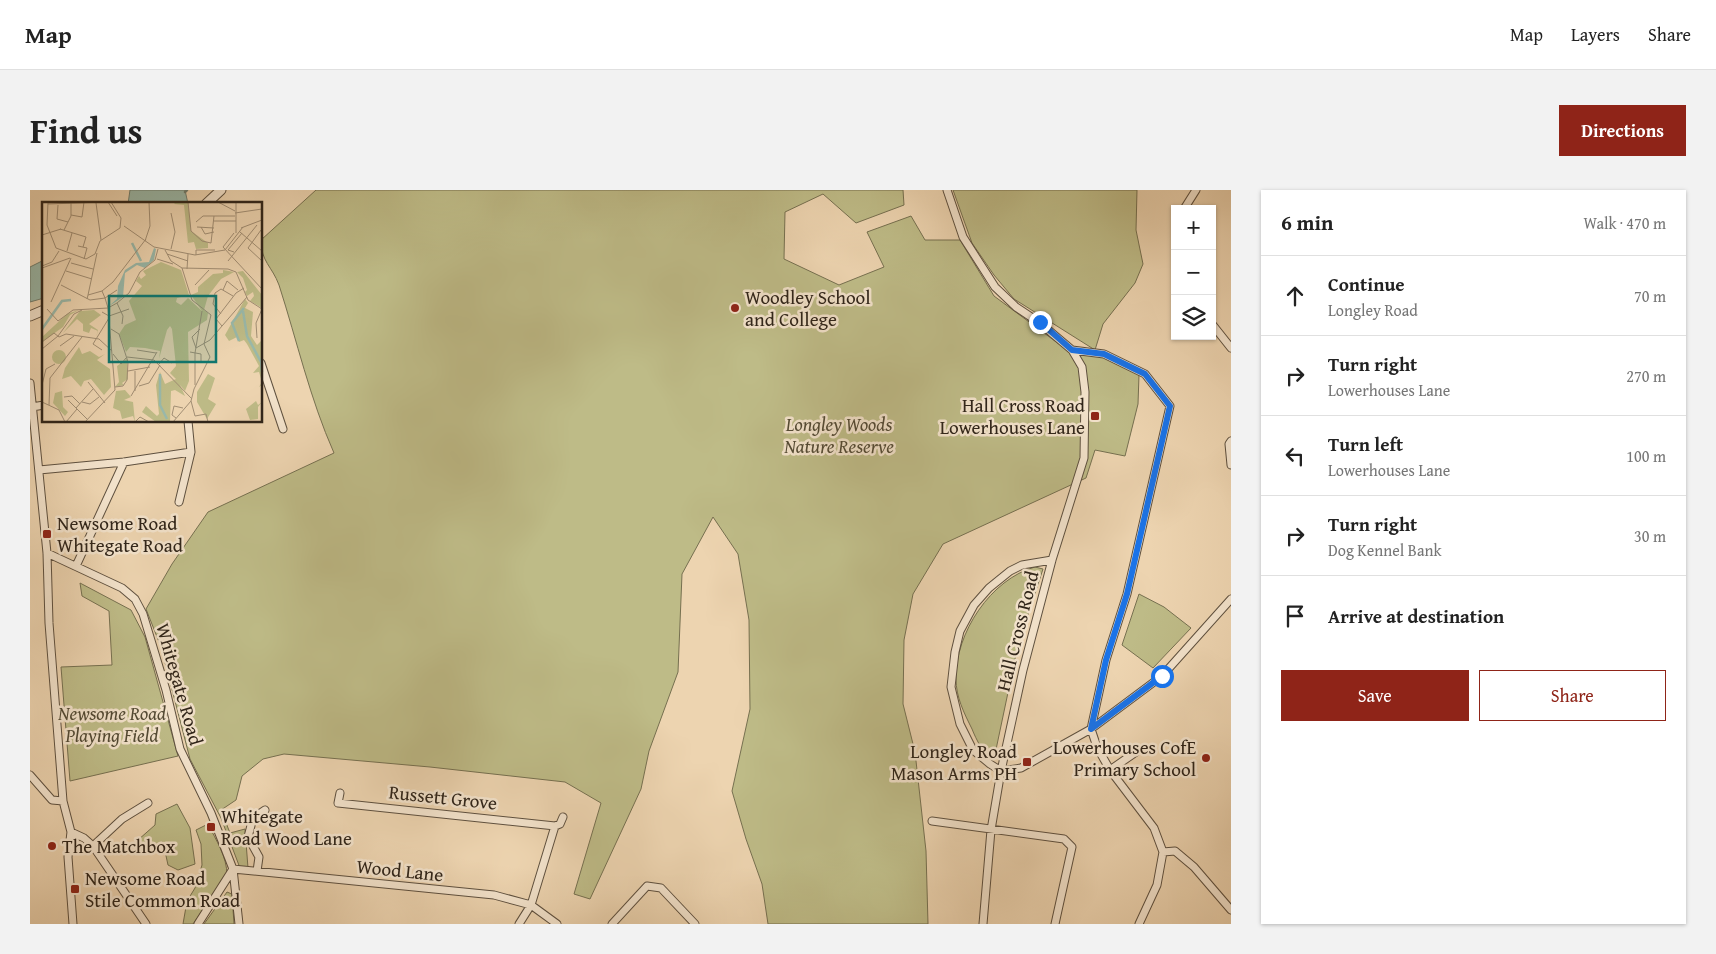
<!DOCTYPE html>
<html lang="en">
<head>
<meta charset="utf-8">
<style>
  body { margin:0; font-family:"Gentium Book Plus",serif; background:#f2f2f2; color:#222 }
  .controls { position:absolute; right:15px; top:15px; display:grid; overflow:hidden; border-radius:0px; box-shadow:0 1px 4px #0004 }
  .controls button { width:45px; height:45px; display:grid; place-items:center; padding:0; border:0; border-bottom:1px solid #e0e0e0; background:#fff; color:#222; font:25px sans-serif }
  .stop { position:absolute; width:15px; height:15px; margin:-11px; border:4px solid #1a73e8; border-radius:50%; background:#fff }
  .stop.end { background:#1a73e8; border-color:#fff; box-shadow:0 1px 5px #0008 }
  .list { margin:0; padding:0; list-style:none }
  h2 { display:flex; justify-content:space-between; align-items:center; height:65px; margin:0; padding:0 20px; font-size:21px }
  h2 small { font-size:16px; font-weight:400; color:#767676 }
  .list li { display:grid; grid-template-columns:32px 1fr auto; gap:15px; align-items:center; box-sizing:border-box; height:80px; padding:0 20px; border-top:1px solid #e0e0e0 }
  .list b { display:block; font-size:19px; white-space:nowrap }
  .list p { margin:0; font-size:16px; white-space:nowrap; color:#767676 }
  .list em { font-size:16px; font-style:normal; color:#767676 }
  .actions { display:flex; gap:10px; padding:15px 20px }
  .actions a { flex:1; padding:11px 0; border:1px solid #8f2418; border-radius:0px; text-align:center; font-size:18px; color:#8f2418 }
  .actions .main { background:#8f2418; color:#fff }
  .icon { flex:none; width:28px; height:28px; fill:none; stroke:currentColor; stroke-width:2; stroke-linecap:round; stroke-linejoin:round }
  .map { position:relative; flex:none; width:1201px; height:734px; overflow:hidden; border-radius:0px }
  header { display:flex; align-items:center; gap:30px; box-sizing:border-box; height:70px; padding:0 25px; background:#fff; border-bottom:1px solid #e0e0e0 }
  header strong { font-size:24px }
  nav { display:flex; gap:28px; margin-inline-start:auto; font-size:18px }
  .intro { display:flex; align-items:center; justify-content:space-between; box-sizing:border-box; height:120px; padding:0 30px }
  h1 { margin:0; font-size:35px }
  .button { padding:12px 22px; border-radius:0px; background:#8f2418; color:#fff; font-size:18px; font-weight:700 }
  main { display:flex; gap:30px; padding:0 30px }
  aside { flex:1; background:#fff; border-radius:0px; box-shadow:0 1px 4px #0004 }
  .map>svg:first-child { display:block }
  .green { fill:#bebb87; stroke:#767050 }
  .water { fill:#99b8a9; stroke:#6f7d6f }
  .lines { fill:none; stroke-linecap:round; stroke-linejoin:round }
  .stream { stroke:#6f7d6f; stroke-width:2.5 }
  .minor-casing { stroke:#5e503f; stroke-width:9 }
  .tertiary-casing { stroke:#5e503f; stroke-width:11 }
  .minor { stroke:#f3e3cc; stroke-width:7 }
  .tertiary { stroke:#f3e3cc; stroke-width:9 }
  .route { stroke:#1a73e8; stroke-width:6 }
  .poi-dot { fill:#8f2418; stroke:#f3e3cc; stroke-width:2 }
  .labels { text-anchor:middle; stroke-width:5; stroke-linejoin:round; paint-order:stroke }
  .poi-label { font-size:19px; fill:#2f2419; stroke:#f3e3cc; text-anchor:start }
  .park-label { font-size:19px; font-style:italic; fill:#534a34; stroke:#f3e3cc }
  .street-label { font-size:19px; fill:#2f2419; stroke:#f3e3cc }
  .inset-river { fill:none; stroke:#99b8a9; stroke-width:2.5 }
  .inset-road { fill:none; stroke:#a18e74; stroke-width:1 }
  .view { fill:#0f766e; fill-opacity:0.15; stroke:#0f766e; stroke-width:2.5 }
  .inset-edge { fill:none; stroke:#2f2419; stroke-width:2.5 }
</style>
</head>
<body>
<header>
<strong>Map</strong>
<nav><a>Map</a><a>Layers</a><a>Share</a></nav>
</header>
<div class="intro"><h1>Find us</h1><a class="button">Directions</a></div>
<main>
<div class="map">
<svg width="1201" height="734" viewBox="0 0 1201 734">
  <rect width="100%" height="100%" fill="#edd4b0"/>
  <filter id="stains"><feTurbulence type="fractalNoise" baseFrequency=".004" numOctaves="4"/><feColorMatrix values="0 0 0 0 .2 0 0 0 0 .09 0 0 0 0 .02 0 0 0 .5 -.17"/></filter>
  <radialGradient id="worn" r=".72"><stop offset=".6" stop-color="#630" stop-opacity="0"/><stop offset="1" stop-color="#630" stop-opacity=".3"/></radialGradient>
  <path class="green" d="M286,0H873L874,15L826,33L793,4L755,22L754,69L809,95L854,77L837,42L881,26L895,50H930L964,106L1033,157L1041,164L1072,165L1109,185L1108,214L1095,266L1065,260L1056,288L913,354L883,404L874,450L873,514L885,562L896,661L898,734H738L732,694L716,649L702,601L720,519L719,430L708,364L683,327L652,384L648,482L619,561L611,599L560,709L544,704L571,613L535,592L400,577L254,564L233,569L212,586L206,610L191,620L200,643L215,639L218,678H210L191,628L160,569L131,457L116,419L142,374L178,322L304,263C280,209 267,151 249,95C242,76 231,72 231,50Z
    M923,0H1107L1106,40L1113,74L1105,93L1073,134L1065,160L984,109L964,85L942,53Z
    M1005,377L1013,379L988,455L964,569C954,566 946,549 942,539C934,523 926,507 926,489C925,443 961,389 1005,377Z
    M50,393L101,420L115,447L148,566L40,591L31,477L82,475L79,421L52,406Z
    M1109,404L1134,417L1161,438L1123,478L1092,455Z
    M147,614L160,638L165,674L148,680L138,675L133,652L115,658L108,650L125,635L126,624Z
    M178,634C186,650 197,667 197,685L163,734H153L157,711L165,698L172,675L171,654L166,640Z
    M197,702L202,704L204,734H174Z"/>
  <path class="water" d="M100,0H155L158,14H98Z
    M14,70V108L0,112V77Z"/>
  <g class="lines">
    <path class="stream" d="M155,2L157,0"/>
    <defs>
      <path id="minor" d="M917,0L933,47L965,97L986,117L1010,133L1042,160L1052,177L1055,202L1054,268L1022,370L993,480L971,581L961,640L953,734
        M1154,19L1166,0
        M1182,134L1201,158
        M1042,160L1074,164L1115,184L1140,216L1097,404L1076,470L1061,539L1067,557L1080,580L1124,638L1133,662L1127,695L1109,734
        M231,173L253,239
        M0,193L17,363L19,433L33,611L41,642L38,667L43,734
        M0,216L2,217L14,215
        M1201,251L1199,254L1201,275
        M9,280L94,272L161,262
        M149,312L161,262L158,231
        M17,363L92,398L105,409L113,424L136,500L150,559L181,623L203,679L209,734
        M46,376L94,272
        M1080,580L1106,562
        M971,581L991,578L1061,539L1132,486L1201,409
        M971,581L960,574L943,560L930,534L921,497L925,462L930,441L944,415L959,398L980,381L992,375L1022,370
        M0,585L22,610L33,611
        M310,603L308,613L525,636
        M902,631L1034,649L1042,657L1025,734
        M41,642L54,648L63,656L116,734
        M63,656L92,629L118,613
        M1133,662L1145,661L1164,677L1201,720
        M203,679L464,705L501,715L527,734
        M227,681L229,667L218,647L223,628L235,620
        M168,734L203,679
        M489,734L501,715L525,636L530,634L533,627
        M582,734L617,696L631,698L665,734"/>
      <path id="tertiary" d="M176,14L191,0
        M0,126L14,120"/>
    </defs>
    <use href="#minor" class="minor-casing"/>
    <use href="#tertiary" class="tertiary-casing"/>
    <use href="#minor" class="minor"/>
    <use href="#tertiary" class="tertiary"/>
  </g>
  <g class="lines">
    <path class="route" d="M1010,132L1042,160L1074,164L1115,184L1140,216L1097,404L1076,470L1061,539L1132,486"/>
  </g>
  <g class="poi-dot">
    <circle cx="705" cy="118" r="5"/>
    <rect x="1060" y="221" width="10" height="10" rx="2.5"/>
    <rect x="12" y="339" width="10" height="10" rx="2.5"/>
    <circle cx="1176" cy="568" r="5"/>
    <rect x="992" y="567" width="10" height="10" rx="2.5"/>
    <rect x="176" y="632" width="10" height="10" rx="2.5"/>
    <circle cx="22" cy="656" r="5"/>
    <rect x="40" y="694" width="10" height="10" rx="2.5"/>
  </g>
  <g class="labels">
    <g class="poi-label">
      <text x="715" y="114">Woodley School<tspan x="715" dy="22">and College</tspan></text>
      <text x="1055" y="222" text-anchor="end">Hall Cross Road<tspan x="1055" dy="22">Lowerhouses Lane</tspan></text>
      <text x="27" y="340">Newsome Road<tspan x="27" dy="22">Whitegate Road</tspan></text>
      <text x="1166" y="564" text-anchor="end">Lowerhouses CofE<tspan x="1166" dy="22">Primary School</tspan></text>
      <text x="987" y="568" text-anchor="end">Longley Road<tspan x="987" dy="22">Mason Arms PH</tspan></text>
      <text x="191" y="633">Whitegate<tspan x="191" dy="22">Road Wood Lane</tspan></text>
      <text x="32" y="663">The Matchbox</text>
      <text x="55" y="695">Newsome Road<tspan x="55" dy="22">Stile Common Road</tspan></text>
    </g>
    <g class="park-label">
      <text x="809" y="241">Longley Woods<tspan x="809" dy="22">Nature Reserve</tspan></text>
      <text x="82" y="530">Newsome Road<tspan x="82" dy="22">Playing Field</tspan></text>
    </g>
    <g class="street-label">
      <text transform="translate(987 441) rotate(-76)" y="7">Hall Cross Road</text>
      <text transform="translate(150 494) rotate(74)" y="7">Whitegate Road</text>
      <text transform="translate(413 607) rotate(6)" y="7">Russett Grove</text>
      <text transform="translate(370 680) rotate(6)" y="7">Wood Lane</text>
    </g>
  </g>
  <g transform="translate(12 12)">
    <rect width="220" height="220" fill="#edd4b0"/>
    <path d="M134,0H146L149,29L166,41V46L154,47L152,40L146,41L142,3L132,2ZM119,60L139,68L147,93L135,96L134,100L139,103L146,96L160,109L149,93L156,90V85L171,72L181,71V68L192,70L179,77L166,94L162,108L166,111L165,118L146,130L147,179L143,189L138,183L143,194L133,188L129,189L128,220H114L100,210L104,204L115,214L117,212L114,183L118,170L123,182L134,177L128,171L134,164L130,127L128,124L125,128L117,157L118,149L103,146L88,145L84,150L86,155L77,132L83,123L94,118L87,99L100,84L94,79L97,74L99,77L104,73L101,69ZM201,69L220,93V106L208,99L212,94L211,90L205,94L203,90L205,88L201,76L195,70ZM203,97L206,101L203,106L211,110L209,134L215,143L220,138V183L217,185L220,180L217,170L211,171L217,164L205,142L202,138L197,140L195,135L187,139L183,133ZM37,108L28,113L21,125L0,140V135L25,112ZM52,108L59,113L47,122L56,128L54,135L56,129L49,126L47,131L41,129V122L35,117L21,131L38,109ZM37,145L40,152L48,149L57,155L63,152L55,158L68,167L69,185L62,193L49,177L42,179L39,185L29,174L20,177L23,166ZM10 155a7 7 0 1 1 14 0a7 7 0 1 1-14 0ZM85,157L86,177L80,181L82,183L73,185L77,180L75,164ZM166,172L173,176L166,197L174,202L165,217L155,200V190ZM83,188L89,195L82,198L91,200L93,220L91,214L80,217L78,209L71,206L74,189ZM20,189L21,205L26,210L23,214L11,201L13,191ZM214,199L216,203L220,200L216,205V217L208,218L204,207Z" fill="#bebb87"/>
    <path d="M112,46L114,47L112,58L103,66L95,63L83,71L81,95L67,104L75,97L76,84L83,68L94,61L107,60Z" fill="#99b8a9"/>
    <path class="inset-river" d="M90,41L99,59M201,109L205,134L219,160L220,170M0,127L20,99L29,98M197,139L190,121L202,106M118,172V203L125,217"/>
    <path class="inset-road" d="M6,0L5,23L14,46L44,57L53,52L58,39L78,26L79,16L69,0M66,0L75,14M146,0L149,29L160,39L169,41M176,0L193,9M54,1L59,38M6,2L63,0M16,3L15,17L26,20M193,11L220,7M29,13L40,15L42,0M172,19H194M154,20L161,14H193M82,24L112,45L153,53L183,48L201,25M155,25L172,26M159,25L163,32L172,30M199,26L220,18M18,27L44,35L41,45M22,28L29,14V0M219,28L206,46L220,59M198,30L220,49M194,31V0M0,33L19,27M103,39L108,24L107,0M169,41L172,14M36,44L45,46L42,57M181,45L220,87M181,45L192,31M129,47L133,30L129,11M123,48L129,59L140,66L186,67L194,70L206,98L220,107M25,49L30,31M192,50L186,48L200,31M125,52L146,59M154,53V48H173M115,57L131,62M186,59L215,23M29,61L51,67M0,64L10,60L17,49M0,66L28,56M140,66L150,98L169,113L162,142L168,155L152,187L149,199L153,214M145,67L146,52M24,69L50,77M19,83L48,98L63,96L60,89M153,83L167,68M181,88L185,79L196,88M46,93L55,51M45,97L46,93L60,89L71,80L104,37M9,100L29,56M75,101L81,114L80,122M5,107L16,119L31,108L66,106L75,101L87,91L98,70L113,58L116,47M60,110L67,114L87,107M179,112L171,102L173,91L179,87L191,94M180,124L174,117L194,91L202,86M69,127L77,132L86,160L85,178L81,184L73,185M215,136L214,121L220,107M0,140L12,131L17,135L24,132L57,137L70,149M18,144L32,134M154,146L168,138L205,95M154,146L150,135L158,127M0,147L16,134L32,112L40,108M60,148L51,142L67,116M95,148L114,151M148,150L159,152V160M71,152L79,162L84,156M85,155L112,158L150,197M117,162L122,156L130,161M86,169L108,165M93,169V189M46,180L63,201M0,183L4,167L13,162M153,183V151L160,109M97,184L107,181L118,163M89,194L115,150M22,195L30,194L38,202M26,198L45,217M0,200L17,208L23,220M40,200L48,202L57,195M7,203L8,176L40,135M34,206L51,187M153,214L164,212L166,220M134,216L130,213L132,204L141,206M24,220L35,207M43,220L73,188L66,106L63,96L75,88M93,220L98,215L107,220M131,220L149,199"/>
    <path class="view" d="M67,94H174V160H67Z"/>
    <rect width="220" height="220" class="inset-edge"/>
  </g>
  <rect width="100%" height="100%" filter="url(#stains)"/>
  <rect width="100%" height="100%" fill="url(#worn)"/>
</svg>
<div class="controls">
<button>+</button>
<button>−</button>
<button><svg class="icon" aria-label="layers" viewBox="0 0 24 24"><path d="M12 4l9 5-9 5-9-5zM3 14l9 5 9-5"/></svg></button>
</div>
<div class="stop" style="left:1132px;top:486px"></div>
<div class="stop end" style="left:1010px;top:132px"></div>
</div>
<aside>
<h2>6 min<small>Walk · 470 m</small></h2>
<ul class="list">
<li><svg class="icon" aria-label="ahead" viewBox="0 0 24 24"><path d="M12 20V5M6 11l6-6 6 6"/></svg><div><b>Continue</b><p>Longley Road</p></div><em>70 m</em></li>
<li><svg class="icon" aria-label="right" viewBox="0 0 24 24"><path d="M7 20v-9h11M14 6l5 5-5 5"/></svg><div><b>Turn right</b><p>Lowerhouses Lane</p></div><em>270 m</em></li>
<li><svg class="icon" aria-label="left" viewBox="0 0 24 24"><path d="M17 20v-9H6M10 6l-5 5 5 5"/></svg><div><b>Turn left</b><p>Lowerhouses Lane</p></div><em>100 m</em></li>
<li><svg class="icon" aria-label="right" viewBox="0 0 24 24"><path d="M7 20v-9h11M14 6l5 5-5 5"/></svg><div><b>Turn right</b><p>Dog Kennel Bank</p></div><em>30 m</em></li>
<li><svg class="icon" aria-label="arrive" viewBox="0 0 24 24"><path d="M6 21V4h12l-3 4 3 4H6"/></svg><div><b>Arrive at destination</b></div></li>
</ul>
<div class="actions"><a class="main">Save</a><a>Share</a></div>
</aside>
</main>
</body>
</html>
